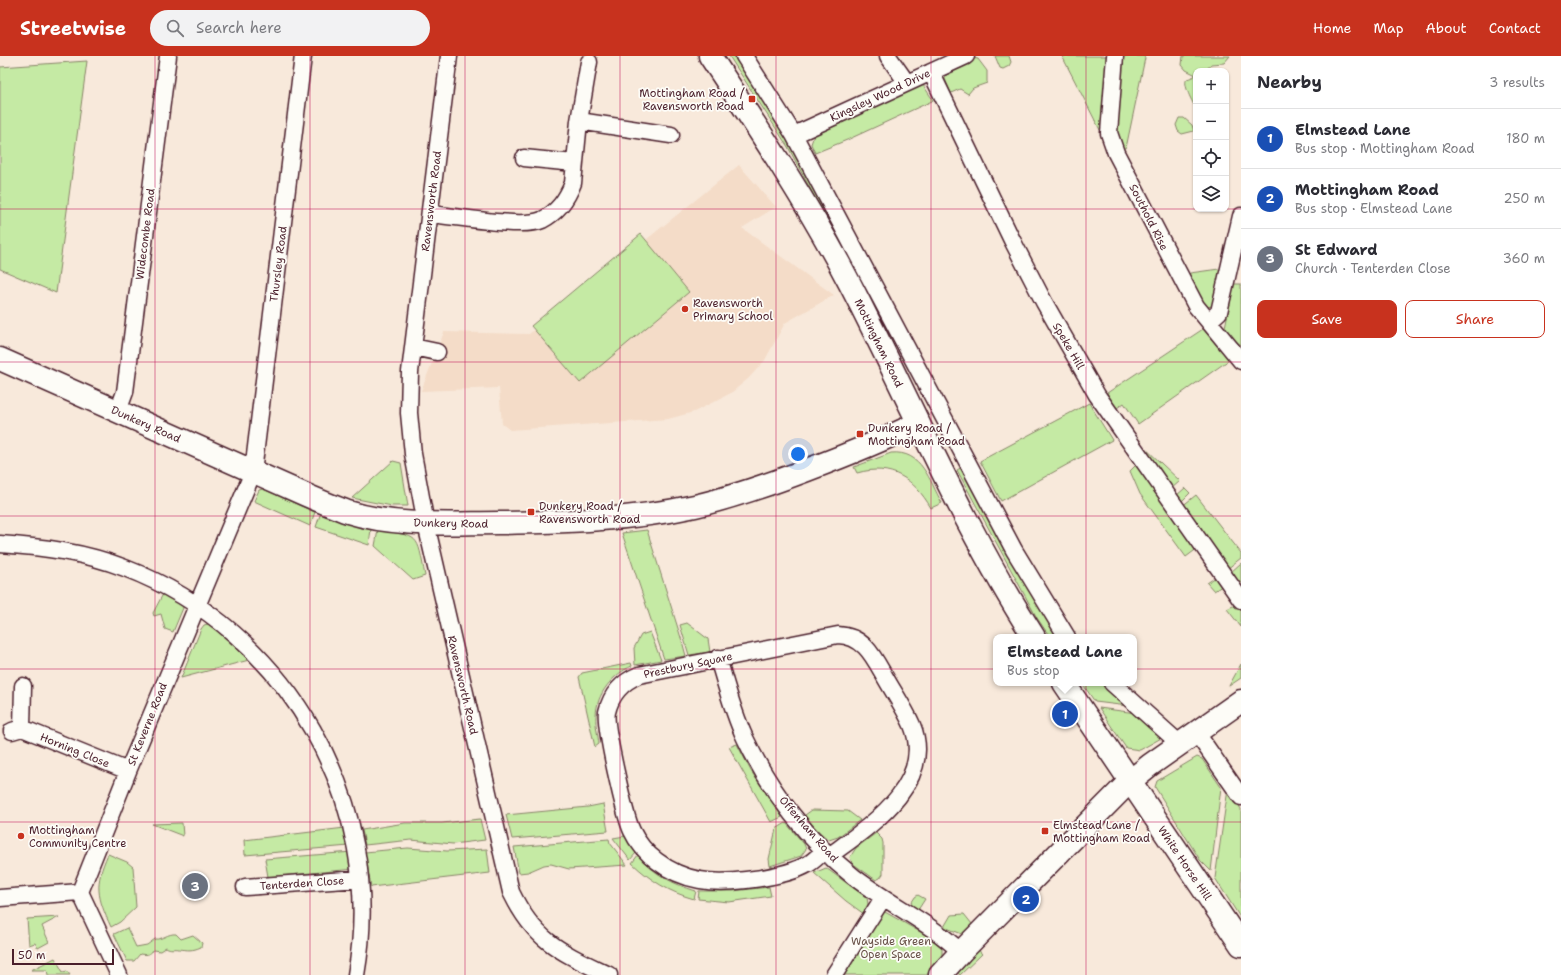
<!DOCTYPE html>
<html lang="en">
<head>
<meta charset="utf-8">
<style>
  body { margin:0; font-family:"Shantell Sans",sans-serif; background:#f2f2f3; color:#2b2b33 }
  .controls { position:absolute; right:12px; top:12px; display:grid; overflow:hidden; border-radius:8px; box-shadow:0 1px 3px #0004 }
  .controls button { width:36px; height:36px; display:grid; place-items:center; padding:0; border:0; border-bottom:1px solid #e1e1e2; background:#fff; color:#2b2b33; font:20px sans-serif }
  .scale { position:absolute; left:12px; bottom:10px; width:102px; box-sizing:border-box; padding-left:4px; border:2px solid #4a1f2b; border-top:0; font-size:11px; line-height:14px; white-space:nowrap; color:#4a1f2b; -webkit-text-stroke:3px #fdfcf7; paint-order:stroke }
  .you { position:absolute; left:798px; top:398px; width:14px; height:14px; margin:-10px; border:3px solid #fff; border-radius:50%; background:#1a73e8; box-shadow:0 0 0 6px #1a73e833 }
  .badge { display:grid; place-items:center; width:26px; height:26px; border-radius:50%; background:#c8321e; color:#fff; font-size:13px; font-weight:700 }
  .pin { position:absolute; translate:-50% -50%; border:2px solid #fff; box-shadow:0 1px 4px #0006 }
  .popup { position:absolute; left:993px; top:578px; width:144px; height:52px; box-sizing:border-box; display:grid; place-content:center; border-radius:8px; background:#fff; filter:drop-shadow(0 1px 3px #0005); font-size:13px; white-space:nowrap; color:#7c7c81 }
  .popup b { font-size:15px; color:#2b2b33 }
  .popup::after { content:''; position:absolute; left:50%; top:100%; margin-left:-8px; border:8px solid transparent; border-top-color:#fff }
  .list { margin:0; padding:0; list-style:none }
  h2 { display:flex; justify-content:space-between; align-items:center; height:52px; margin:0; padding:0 16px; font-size:17px }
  h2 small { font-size:13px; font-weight:400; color:#7c7c81 }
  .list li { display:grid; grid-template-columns:26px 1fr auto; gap:12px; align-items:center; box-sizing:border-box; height:60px; padding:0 16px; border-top:1px solid #e1e1e2 }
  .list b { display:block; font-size:15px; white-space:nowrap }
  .list p { margin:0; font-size:13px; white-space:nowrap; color:#7c7c81 }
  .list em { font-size:13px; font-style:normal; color:#7c7c81 }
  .actions { display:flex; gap:8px; padding:12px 16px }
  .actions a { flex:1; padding:9px 0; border:1px solid #c8321e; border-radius:8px; text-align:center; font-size:14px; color:#c8321e }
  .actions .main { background:#c8321e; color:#fff }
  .icon { flex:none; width:22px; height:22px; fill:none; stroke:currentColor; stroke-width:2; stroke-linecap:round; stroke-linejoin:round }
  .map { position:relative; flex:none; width:1241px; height:919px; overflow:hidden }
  header { display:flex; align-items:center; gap:24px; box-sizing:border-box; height:56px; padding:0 20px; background:#c8321e; color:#fff }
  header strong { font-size:19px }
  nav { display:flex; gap:22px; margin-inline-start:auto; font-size:14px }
  .search { width:280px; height:36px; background:#f2f2f3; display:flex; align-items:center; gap:10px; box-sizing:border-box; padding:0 14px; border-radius:22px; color:#7c7c81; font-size:15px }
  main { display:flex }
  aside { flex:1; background:#fff }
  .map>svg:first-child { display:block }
  .built { fill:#f4dcc8 }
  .green { fill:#c5eaa4; stroke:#888468 }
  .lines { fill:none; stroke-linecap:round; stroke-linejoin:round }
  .street-casing { stroke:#4a1f2b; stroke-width:19 }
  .secondary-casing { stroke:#4a1f2b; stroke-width:25 }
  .primary-casing { stroke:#4a1f2b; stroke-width:25 }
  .street { stroke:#fdfcf7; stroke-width:16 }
  .secondary { stroke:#fdfcf7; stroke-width:22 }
  .primary { stroke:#fdfcf7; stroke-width:22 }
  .grid { fill:none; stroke:#c2185b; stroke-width:1; stroke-opacity:0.55 }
  .poi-dot { fill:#c8321e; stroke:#fdfcf7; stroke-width:1.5 }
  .labels { text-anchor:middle; stroke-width:3.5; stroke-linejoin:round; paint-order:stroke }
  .poi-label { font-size:11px; fill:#4a1f2b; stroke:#fdfcf7; text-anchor:start }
  .street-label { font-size:11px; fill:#4a1f2b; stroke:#fdfcf7 }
  .park-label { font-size:11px; fill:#695249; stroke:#fdfcf7 }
</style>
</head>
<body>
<header>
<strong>Streetwise</strong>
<div class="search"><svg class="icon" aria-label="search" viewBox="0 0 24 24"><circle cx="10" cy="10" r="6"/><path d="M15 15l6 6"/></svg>Search here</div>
<nav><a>Home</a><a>Map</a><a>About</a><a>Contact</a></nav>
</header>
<main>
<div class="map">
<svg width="1241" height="919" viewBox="0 0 1241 919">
  <rect width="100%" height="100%" fill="#f8e9db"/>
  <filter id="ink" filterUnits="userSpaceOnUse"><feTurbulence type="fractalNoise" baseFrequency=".025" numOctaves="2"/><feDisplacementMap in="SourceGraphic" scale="8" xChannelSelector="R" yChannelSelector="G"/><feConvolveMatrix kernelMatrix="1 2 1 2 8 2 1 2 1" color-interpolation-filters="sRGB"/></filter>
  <g filter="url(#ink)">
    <path class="built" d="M739,109L776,151L742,172L834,239L785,267L765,304L749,322L731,337L694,356L668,363L510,374L502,368L499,332L421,335L444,276L529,278Z"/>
    <path class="green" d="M729,0H735L781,70L845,188L840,189L788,91Z
      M995,0H1009L1011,6L1009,10L1003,13L1000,12Z
      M1062,0H1109L1102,73L1100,74Z
      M1121,0H1144L1145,2L1126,92H1123L1117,78Z
      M1183,0H1230L1224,7L1211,8L1206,15H1196V52C1193,48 1182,27 1187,23C1190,22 1193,21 1196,19L1186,14L1182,9Z
      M972,2L978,3L987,15V27L973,32L968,38L960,33L951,37L945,23L946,19Z
      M87,5L56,237L0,213V11Z
      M923,29L933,44L932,45L847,84L815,97L811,88L814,79Z
      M1179,62H1184L1192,69L1194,75L1182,78L1178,75L1176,69Z
      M641,178L689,236L580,327L531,270Z
      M1219,213L1221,215L1213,246L1212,250L1207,251L1204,249L1188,220L1190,217Z
      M1234,228H1241V289L1224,276Z
      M1203,273L1229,304L1138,368L1124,347L1117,352L1107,337Z
      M1089,347L1112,384L1001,445L980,405Z
      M1144,391L1180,425L1171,433L1143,395Z
      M891,397C922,394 929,424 942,447L931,452C914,423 892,407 857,417L854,411Z
      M393,405L401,407L408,450H392L352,442Z
      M1136,409L1198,492L1186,501L1140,438L1130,415Z
      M964,410L1061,581H1050L1037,562L957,414Z
      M1185,432L1190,437L1180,447L1176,440Z
      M263,433L315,456L310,470L254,445L259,434Z
      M1196,439L1241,497V502L1227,513L1181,451Z
      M322,458L371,473L369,489L316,471L320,459Z
      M378,474C420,481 417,477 425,520L413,524L375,490Z
      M647,474L682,585L686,600L664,603L622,477Z
      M1241,507V532L1230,517Z
      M1216,521L1222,530L1214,535L1207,527Z
      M163,538L182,549L183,552L173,576L165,573L161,558L154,560L153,557Z
      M1237,548L1241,554V571L1227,553Z
      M687,567L708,583L710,596L689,599L680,569Z
      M208,568L230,585L249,604L181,622L201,573L204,569Z
      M650,576L661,604L635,609L634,592L641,579Z
      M631,607L632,610C613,618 596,638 596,660C595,669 598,679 599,688L595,691L579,621L582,617Z
      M1241,608V622L1229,630Z
      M1082,627H1104L1128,650L1095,646Z
      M1099,652L1136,657L1163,681L1140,694L1126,692Z
      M737,688L751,715L782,761L771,766L729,691Z
      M1197,701L1202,703L1221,731L1211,815L1200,804L1155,731L1157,725Z
      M1228,733L1241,753V863L1215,822Z
      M603,748L608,775L512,783L506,759L588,751Z
      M812,754L848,755L860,764L838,781L829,784L815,772L805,759Z
      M480,763L485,784L453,788L411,784L365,789L362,774L405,767H442Z
      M182,767L183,780L152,768Z
      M786,767L804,788L806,793L801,800L770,810L769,803L776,773Z
      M345,772L349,790L245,799L244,784Z
      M876,777L882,783L883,787V818L880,822L876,824L852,807L850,801L856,792Z
      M625,780L636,797L630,804L613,782Z
      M609,783L610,787L627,809L569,813L551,808L544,809L528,816L519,817L514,791Z
      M408,792L447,795L487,793L490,817L371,831L365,796Z
      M352,796L354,813L268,821L265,803Z
      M108,798L127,806L133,811L136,851L120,866L111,871C97,841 94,829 108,798Z
      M638,799C653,818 673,828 696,835L694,843C669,836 651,825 632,807Z
      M826,812L867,842L868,848L864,858L846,845L814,817Z
      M769,831L771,840L729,846L698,843L699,835H733Z
      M918,839L925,843L918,854L910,849L915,841Z
      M885,856L929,881L942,892V901L927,919H841L880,857Z
      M964,858L972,868L962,878L944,871L951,859Z
      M59,861L42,870L49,886L38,892L35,887L29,889L27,863Z
      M127,872L136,891L147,889L155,883C162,884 168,877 176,878L181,883L193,879L202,887L201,891C192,895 188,894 179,893C173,892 171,894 166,891L160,895L153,894C150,899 146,899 140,898L134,905H127L114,878Z
      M976,891L982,898L960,919L953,913Z
      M55,902L63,916L67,915L70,919H48L47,914H31Z"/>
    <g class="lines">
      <defs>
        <path id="street" d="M449,0L410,316L409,357L413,398L426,468L511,836C535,886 561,896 609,919
          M744,0L794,79L1014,494L1067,581
          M888,0L907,27
          M1115,0L1109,77L1116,97L1196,250L1241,305
          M931,16L1012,184L1044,246L1097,339L1241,544
          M579,65L589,6
          M794,79L966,0
          M524,102L574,107
          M430,158C455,160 522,173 542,164C558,156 567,143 573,127L579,65L671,79
          M1209,265L1219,256L1241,160
          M413,291L437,296
          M118,355L125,336L168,0
          M0,488C43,491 84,496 125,512C287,574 387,747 356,919
          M718,602C726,629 733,657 745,682C770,735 808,785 854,821C889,848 929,866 961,896
          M1112,627L1180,688
          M22,672L128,715
          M12,675L22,672L23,630
          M1196,676L1241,741
          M824,795C819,799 814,805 808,808C793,817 764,822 746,824C713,828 684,826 657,805C647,798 637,786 632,775C625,761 604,669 607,656C611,639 622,626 639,619L838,579C864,580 873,600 885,621C894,637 905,653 912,669C936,728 868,771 829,800
          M245,831L360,823
          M0,842L80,836
          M119,919L80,836L128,715L253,416L303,0
          M834,919L883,842"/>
        <path id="secondary" d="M0,303L306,439C320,445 334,451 348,456C396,471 449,467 499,467C564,466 632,464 695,450C734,441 770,428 807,414C844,400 882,385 918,367
          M940,919L961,896L1129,726L1150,709L1241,645"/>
        <path id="primary" d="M710,0C759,74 809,149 850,228C911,346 962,469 1034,581
          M1064,627L1241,889"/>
      </defs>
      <use href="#street" class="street-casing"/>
      <use href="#secondary" class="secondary-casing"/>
      <use href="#primary" class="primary-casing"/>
      <use href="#street" class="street"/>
      <use href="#secondary" class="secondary"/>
      <use href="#primary" class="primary"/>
    </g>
  </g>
  <path class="grid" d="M155,0V919M310,0V919M465,0V919M620,0V919M776,0V919M931,0V919M1086,0V919M0,153H1241M0,306H1241M0,460H1241M0,613H1241M0,766H1241"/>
  <g class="poi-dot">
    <rect x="748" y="39" width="8" height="8" rx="2"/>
    <circle cx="685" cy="253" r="4"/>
    <rect x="856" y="374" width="8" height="8" rx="2"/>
    <rect x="527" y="452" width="8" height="8" rx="2"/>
    <rect x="1041" y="771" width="8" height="8" rx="2"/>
    <circle cx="21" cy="780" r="4"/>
  </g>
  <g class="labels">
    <g class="poi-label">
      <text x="744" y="41" text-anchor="end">Mottingham Road /<tspan x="744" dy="13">Ravensworth Road</tspan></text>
      <text x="693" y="251">Ravensworth<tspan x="693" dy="13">Primary School</tspan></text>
      <text x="868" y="376">Dunkery Road /<tspan x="868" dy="13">Mottingham Road</tspan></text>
      <text x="539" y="454">Dunkery Road /<tspan x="539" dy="13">Ravensworth Road</tspan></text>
      <text x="1053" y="773">Elmstead Lane /<tspan x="1053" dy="13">Mottingham Road</tspan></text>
      <text x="29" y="778">Mottingham<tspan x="29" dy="13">Community Centre</tspan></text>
    </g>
    <g class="street-label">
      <text transform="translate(880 39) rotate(-25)" y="4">Kingsley Wood Drive</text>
      <text transform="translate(431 145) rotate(-83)" y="4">Ravensworth Road</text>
      <text transform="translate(1149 161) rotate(63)" y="4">Southold Rise</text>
      <text transform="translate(145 178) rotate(-83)" y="4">Widecombe Road</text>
      <text transform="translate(278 208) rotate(-83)" y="4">Thursley Road</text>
      <text transform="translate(879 287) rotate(64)" y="4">Mottingham Road</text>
      <text transform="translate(1069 290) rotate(60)" y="4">Speke Hill</text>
      <text transform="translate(146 368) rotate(24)" y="4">Dunkery Road</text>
      <text transform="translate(451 467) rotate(1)" y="4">Dunkery Road</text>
      <text transform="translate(688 609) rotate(-12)" y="4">Prestbury Square</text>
      <text transform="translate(463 629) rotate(77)" y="4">Ravensworth Road</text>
      <text transform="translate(147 668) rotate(-68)" y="4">St Keverne Road</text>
      <text transform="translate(75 694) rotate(22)" y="4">Horning Close</text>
      <text transform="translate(809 773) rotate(49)" y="4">Offenham Road</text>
      <text transform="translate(1185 807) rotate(56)" y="4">White Horse Hill</text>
      <text transform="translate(302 827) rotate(-4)" y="4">Tenterden Close</text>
    </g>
    <g class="park-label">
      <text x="891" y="889">Wayside Green<tspan x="891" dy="13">Open Space</tspan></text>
    </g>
  </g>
</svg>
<div class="controls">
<button>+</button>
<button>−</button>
<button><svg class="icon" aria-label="locate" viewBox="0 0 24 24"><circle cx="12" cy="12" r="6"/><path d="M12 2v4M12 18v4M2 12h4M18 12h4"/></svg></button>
<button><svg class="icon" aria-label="layers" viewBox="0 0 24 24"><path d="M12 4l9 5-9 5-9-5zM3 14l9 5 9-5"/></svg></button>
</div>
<div class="scale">50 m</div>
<div class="you"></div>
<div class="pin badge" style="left:1065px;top:658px;background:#1a4fb4">1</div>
<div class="popup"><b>Elmstead Lane</b>Bus stop</div>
<div class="pin badge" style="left:1026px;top:843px;background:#1a4fb4">2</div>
<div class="pin badge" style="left:195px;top:830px;background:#6b7280">3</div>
</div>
<aside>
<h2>Nearby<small>3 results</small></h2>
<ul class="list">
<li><span class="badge" style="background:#1a4fb4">1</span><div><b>Elmstead Lane</b><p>Bus stop · Mottingham Road</p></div><em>180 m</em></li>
<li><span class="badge" style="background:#1a4fb4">2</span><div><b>Mottingham Road</b><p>Bus stop · Elmstead Lane</p></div><em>250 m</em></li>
<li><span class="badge" style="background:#6b7280">3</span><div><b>St Edward</b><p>Church · Tenterden Close</p></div><em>360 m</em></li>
</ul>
<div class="actions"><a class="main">Save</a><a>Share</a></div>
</aside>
</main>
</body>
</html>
